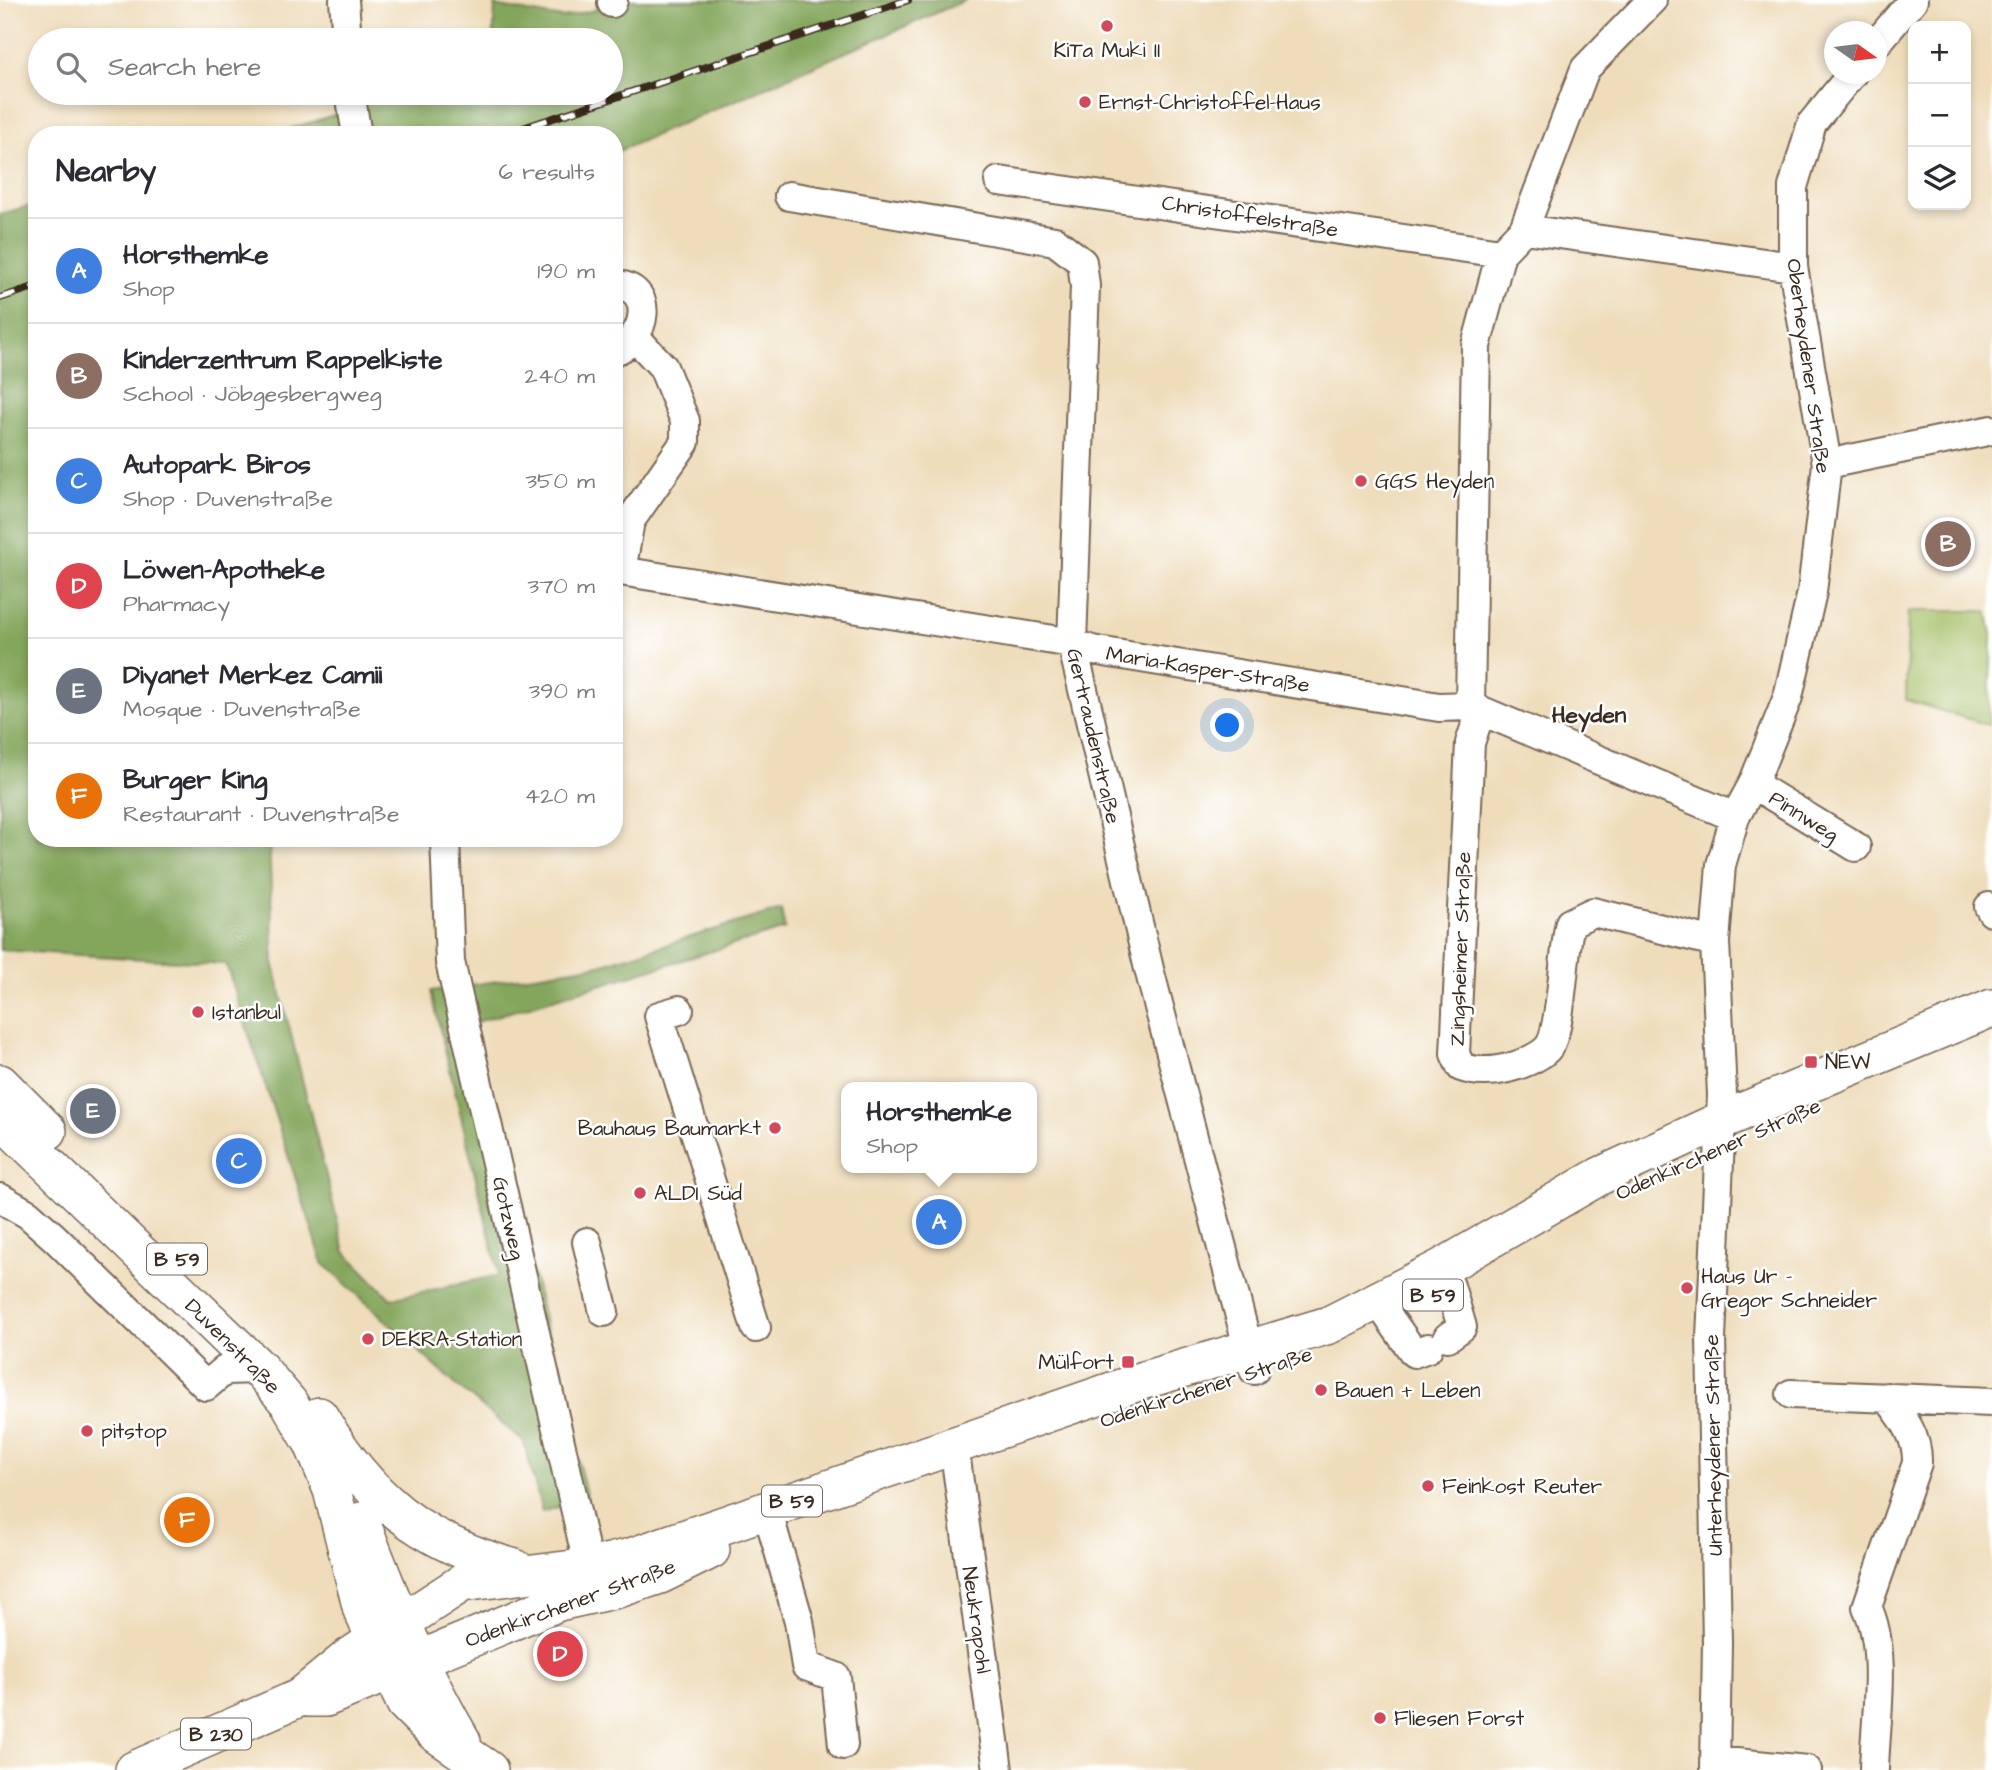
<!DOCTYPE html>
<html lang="en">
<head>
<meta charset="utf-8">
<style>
  body { margin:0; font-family:"Architects Daughter",sans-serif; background:#f2f2f3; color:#2b2b33 }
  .controls { position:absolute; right:21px; top:21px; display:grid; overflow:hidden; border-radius:14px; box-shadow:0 4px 10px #0003 }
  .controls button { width:63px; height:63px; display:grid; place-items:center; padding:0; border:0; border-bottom:2px solid #e1e1e2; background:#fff; color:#2b2b33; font:35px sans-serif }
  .compass { position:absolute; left:1824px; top:21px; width:63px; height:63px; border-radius:50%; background:#fff; box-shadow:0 4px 10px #0003; rotate:104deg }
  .you { position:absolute; left:1228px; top:726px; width:24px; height:24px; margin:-18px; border:5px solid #fff; border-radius:50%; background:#1a73e8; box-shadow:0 0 0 10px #1a73e833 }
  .badge { display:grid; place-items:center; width:46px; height:46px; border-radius:50%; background:#7c3aed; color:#fff; font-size:23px; font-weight:700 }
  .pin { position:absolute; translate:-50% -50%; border:4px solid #fff; box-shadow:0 2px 7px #0006 }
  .popup { position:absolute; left:841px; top:1082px; width:196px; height:91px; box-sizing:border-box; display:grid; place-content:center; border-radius:14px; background:#fff; filter:drop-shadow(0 2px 5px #0005); font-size:23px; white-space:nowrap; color:#7c7c81 }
  .popup b { font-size:26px; color:#2b2b33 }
  .popup::after { content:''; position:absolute; left:50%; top:100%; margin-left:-14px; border:14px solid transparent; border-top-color:#fff }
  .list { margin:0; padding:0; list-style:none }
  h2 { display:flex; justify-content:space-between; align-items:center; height:91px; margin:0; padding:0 28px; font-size:30px }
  h2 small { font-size:23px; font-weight:400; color:#7c7c81 }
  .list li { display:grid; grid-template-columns:46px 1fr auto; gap:21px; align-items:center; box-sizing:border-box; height:105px; padding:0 28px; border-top:2px solid #e1e1e2 }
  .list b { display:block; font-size:26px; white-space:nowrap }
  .list p { margin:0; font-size:23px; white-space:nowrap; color:#7c7c81 }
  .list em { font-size:23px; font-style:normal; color:#7c7c81 }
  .icon { flex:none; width:38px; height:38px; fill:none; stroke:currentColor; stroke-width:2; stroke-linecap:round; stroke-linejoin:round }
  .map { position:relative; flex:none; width:1992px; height:1770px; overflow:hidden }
  .search { position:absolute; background:#fff; box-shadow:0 4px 10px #0003; left:28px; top:28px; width:595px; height:77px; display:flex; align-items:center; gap:18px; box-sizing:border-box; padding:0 24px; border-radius:38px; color:#7c7c81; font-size:26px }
  .panel { position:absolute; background:#fff; box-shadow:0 4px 10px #0003; left:28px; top:126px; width:595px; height:721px; border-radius:28px }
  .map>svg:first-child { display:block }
  .green { fill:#a5bf66; stroke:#707442; stroke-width:2 }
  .forest { fill:#84a65b; stroke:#60683c; stroke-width:2 }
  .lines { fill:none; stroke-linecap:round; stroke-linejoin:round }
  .minor-casing { stroke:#7a6855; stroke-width:32 }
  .major-casing { stroke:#7a6855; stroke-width:40 }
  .minor { stroke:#fff; stroke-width:28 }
  .major { stroke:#fff; stroke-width:37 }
  .rail-casing { stroke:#3b2a1e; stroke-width:8 }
  .rail { stroke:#fff; stroke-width:5; stroke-dasharray:16; stroke-linecap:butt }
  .poi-dot { fill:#d1495b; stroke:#fff; stroke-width:2.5 }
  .labels { text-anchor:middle; stroke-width:5; stroke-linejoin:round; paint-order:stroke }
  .shield { fill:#fff; stroke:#766a62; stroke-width:2 }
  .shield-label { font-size:19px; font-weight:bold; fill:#3b2a1e }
  .poi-label { font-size:21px; fill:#3b2a1e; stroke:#fff; text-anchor:start }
  .street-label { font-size:21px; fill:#3b2a1e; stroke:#fff }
  .neighbourhood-label { font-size:23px; font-weight:bold; fill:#3b2a1e; stroke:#fff }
</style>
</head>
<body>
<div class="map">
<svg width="1992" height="1770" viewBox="0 0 1992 1770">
  <rect width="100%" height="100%" fill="#fff"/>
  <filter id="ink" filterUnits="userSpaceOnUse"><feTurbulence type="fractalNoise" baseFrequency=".0143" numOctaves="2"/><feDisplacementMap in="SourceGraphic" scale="14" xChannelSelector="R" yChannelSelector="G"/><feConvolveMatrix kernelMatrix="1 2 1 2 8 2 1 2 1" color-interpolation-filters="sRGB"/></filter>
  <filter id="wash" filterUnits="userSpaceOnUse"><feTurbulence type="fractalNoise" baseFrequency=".00686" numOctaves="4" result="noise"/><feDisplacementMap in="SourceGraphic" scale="28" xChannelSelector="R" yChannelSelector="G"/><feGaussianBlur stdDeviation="1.57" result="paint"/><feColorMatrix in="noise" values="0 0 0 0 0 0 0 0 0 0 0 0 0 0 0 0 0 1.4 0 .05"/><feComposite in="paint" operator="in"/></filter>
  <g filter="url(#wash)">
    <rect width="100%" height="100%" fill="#eedcba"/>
    <path class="green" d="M1908,611H1987L1992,634L1988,725L1906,700Z"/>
    <path class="forest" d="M632,0H966L614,153V135H270L347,111L386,93H611V40H493L495,6L563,18Z
      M37,204V838H269L274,966L345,1252L391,1299L499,1275L431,991L600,965L781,909L785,929L473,1023L587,1498L542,1512L524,1442L455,1384L323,1263L226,964L0,950V214Z"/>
  </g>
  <g filter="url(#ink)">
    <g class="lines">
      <defs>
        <path id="minor" d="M344,0L347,40
          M612,3L613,0
          M1876,44L1913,0
          M350,93L357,135
          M999,181L1501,253
          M789,196L1055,241L1082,262L1085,286L1072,643L1149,969L1254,1370
          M1524,229L1793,267
          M614,285C657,285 647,341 614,351
          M1827,464L1992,430
          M614,570L1072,643L1092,650L1439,707L1470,706L1735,817
          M621,571L630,521L685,442V421L663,367L635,337
          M1470,706L1476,346L1501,253L1524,229L1585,69L1652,0
          M1480,713L1470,743L1455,1054L1461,1067C1477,1073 1492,1072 1508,1068C1520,1065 1538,1058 1547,1049C1562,1034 1563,950 1570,923L1593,912L1715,942
          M1753,784L1856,847
          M445,838L450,962L593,1586
          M1989,907L1992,912
          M679,1010L659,1016L756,1328
          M0,1198L28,1214L55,1238L206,1386L225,1370L260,1369
          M587,1242L604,1312
          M1441,1268L1450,1286L1462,1327L1448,1337
          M1378,1302L1414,1353L1428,1348
          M1791,1394L1992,1402
          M954,1445L998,1770
          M772,1527L799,1621L806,1666L836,1677L843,1745
          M1716,1761L1807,1770
          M1715,1770L1717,1642L1711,1338L1722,1095L1715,942L1721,865L1735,817L1753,784L1788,697L1812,592L1827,464L1793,267V187L1812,123L1852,74
          M1874,1770C1875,1723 1888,1650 1867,1607L1917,1463C1918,1436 1903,1418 1887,1397"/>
        <path id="major" d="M0,1083L48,1131
          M0,1118L260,1369L289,1403L313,1444L332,1490L362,1610L405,1703L435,1733L489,1770
          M319,1416C368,1499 422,1543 515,1568
          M361,1521C389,1597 421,1671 462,1741
          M307,1698H326L559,1602L618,1589L660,1575L711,1550
          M134,1770L299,1698L349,1657L462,1583L589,1567L631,1557L1141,1381L1329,1325L1441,1268L1600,1176L1720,1121L1992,1008"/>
      </defs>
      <use href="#minor" class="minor-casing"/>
      <use href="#major" class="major-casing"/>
      <use href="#minor" class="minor"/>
      <use href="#major" class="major"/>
      <defs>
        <path id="rail" d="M502,135L908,0
          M0,298L37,286"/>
      </defs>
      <use href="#rail" class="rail-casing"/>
      <use href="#rail" class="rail"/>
    </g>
  </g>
  <g class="poi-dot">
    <circle cx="1107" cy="26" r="7"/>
    <circle cx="1085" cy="102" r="7"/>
    <circle cx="1361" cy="481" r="7"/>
    <circle cx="198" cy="1012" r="7"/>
    <rect x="1804" y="1055" width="14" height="14" rx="3.5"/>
    <circle cx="775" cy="1128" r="7"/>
    <circle cx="640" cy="1193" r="7"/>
    <circle cx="1687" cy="1288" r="7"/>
    <circle cx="368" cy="1339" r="7"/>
    <rect x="1121" y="1355" width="14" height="14" rx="3.5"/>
    <circle cx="1321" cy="1390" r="7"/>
    <circle cx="87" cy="1431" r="7"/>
    <circle cx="1428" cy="1486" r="7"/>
    <circle cx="1380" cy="1718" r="7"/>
  </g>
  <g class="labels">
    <g class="shield">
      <rect x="147" y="1243.5" width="60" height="31" rx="5"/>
      <rect x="1403" y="1279.5" width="60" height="31" rx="5"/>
      <rect x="762" y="1485.5" width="60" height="31" rx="5"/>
      <rect x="181" y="1718.5" width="70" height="31" rx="5"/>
    </g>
    <g class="shield-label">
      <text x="177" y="1266">B 59</text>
      <text x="1433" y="1302">B 59</text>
      <text x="792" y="1508">B 59</text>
      <text x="216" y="1741">B 230</text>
    </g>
    <g class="poi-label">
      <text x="1107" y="57" text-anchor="middle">KiTa Muki II</text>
      <text x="1099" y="109">Ernst-Christoffel-Haus</text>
      <text x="1375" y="488">GGS Heyden</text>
      <text x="212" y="1019">Istanbul</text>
      <text x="1825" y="1069">NEW</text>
      <text x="761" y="1135" text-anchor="end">Bauhaus Baumarkt</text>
      <text x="654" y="1200">ALDI Süd</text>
      <text x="1701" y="1283">Haus Ur -<tspan x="1701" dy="24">Gregor Schneider</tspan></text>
      <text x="382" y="1346">DEKRA-Station</text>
      <text x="1114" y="1369" text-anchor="end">Mülfort</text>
      <text x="1335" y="1397">Bauen + Leben</text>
      <text x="101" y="1438">pitstop</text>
      <text x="1442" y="1493">Feinkost Reuter</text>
      <text x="1394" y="1725">Fliesen Forst</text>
    </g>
    <g class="street-label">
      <text transform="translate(1250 216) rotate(9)" y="7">Christoffelstraße</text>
      <text transform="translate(1809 366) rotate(82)" y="7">Oberheydener Straße</text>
      <text transform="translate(1208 669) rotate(9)" y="7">Maria-Kasper-Straße</text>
      <text transform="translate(1094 736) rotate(77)" y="7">Gertraudenstraße</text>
      <text transform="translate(1804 816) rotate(32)" y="7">Pinnweg</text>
      <text transform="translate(1460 949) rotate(-88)" y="7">Zingsheimer Straße</text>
      <text transform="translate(1718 1149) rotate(-24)" y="7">Odenkirchener Straße</text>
      <text transform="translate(509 1218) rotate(77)" y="7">Gotzweg</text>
      <text transform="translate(233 1346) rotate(45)" y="7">Duvenstraße</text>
      <text transform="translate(1206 1387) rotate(-18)" y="7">Odenkirchener Straße</text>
      <text transform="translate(1713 1445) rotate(-91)" y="7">Unterheydener Straße</text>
      <text transform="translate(570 1603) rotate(-20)" y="7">Odenkirchener Straße</text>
      <text transform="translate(977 1620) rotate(82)" y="7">Neukrapohl</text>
    </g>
    <g class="neighbourhood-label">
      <text x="1589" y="722">Heyden</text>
    </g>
  </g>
</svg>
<div class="controls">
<button>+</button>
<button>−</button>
<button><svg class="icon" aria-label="layers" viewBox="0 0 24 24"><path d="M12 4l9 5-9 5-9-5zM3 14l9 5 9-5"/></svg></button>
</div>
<svg class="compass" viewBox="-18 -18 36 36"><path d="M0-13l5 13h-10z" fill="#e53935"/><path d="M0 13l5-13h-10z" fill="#7c7c81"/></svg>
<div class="you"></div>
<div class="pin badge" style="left:939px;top:1222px;background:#3f7fe0">A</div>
<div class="popup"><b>Horsthemke</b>Shop</div>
<div class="pin badge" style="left:1948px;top:544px;background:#8d6e63">B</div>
<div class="pin badge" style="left:239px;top:1161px;background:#3f7fe0">C</div>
<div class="pin badge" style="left:560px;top:1654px;background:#e0444e">D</div>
<div class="pin badge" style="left:93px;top:1111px;background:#6b7280">E</div>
<div class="pin badge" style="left:187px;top:1520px;background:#e8710a">F</div>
<div class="search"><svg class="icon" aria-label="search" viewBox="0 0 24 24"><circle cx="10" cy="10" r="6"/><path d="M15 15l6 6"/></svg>Search here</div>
<section class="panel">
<h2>Nearby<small>6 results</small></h2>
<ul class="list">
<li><span class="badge" style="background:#3f7fe0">A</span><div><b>Horsthemke</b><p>Shop</p></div><em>190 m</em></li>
<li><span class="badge" style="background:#8d6e63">B</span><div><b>Kinderzentrum Rappelkiste</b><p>School · Jöbgesbergweg</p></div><em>240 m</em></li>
<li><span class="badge" style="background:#3f7fe0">C</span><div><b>Autopark Biros</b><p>Shop · Duvenstraße</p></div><em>350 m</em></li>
<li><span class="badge" style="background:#e0444e">D</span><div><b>Löwen-Apotheke</b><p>Pharmacy</p></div><em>370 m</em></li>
<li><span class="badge" style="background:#6b7280">E</span><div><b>Diyanet Merkez Camii</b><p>Mosque · Duvenstraße</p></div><em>390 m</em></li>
<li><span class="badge" style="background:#e8710a">F</span><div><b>Burger King</b><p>Restaurant · Duvenstraße</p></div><em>420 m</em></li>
</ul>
</section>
</div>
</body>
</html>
